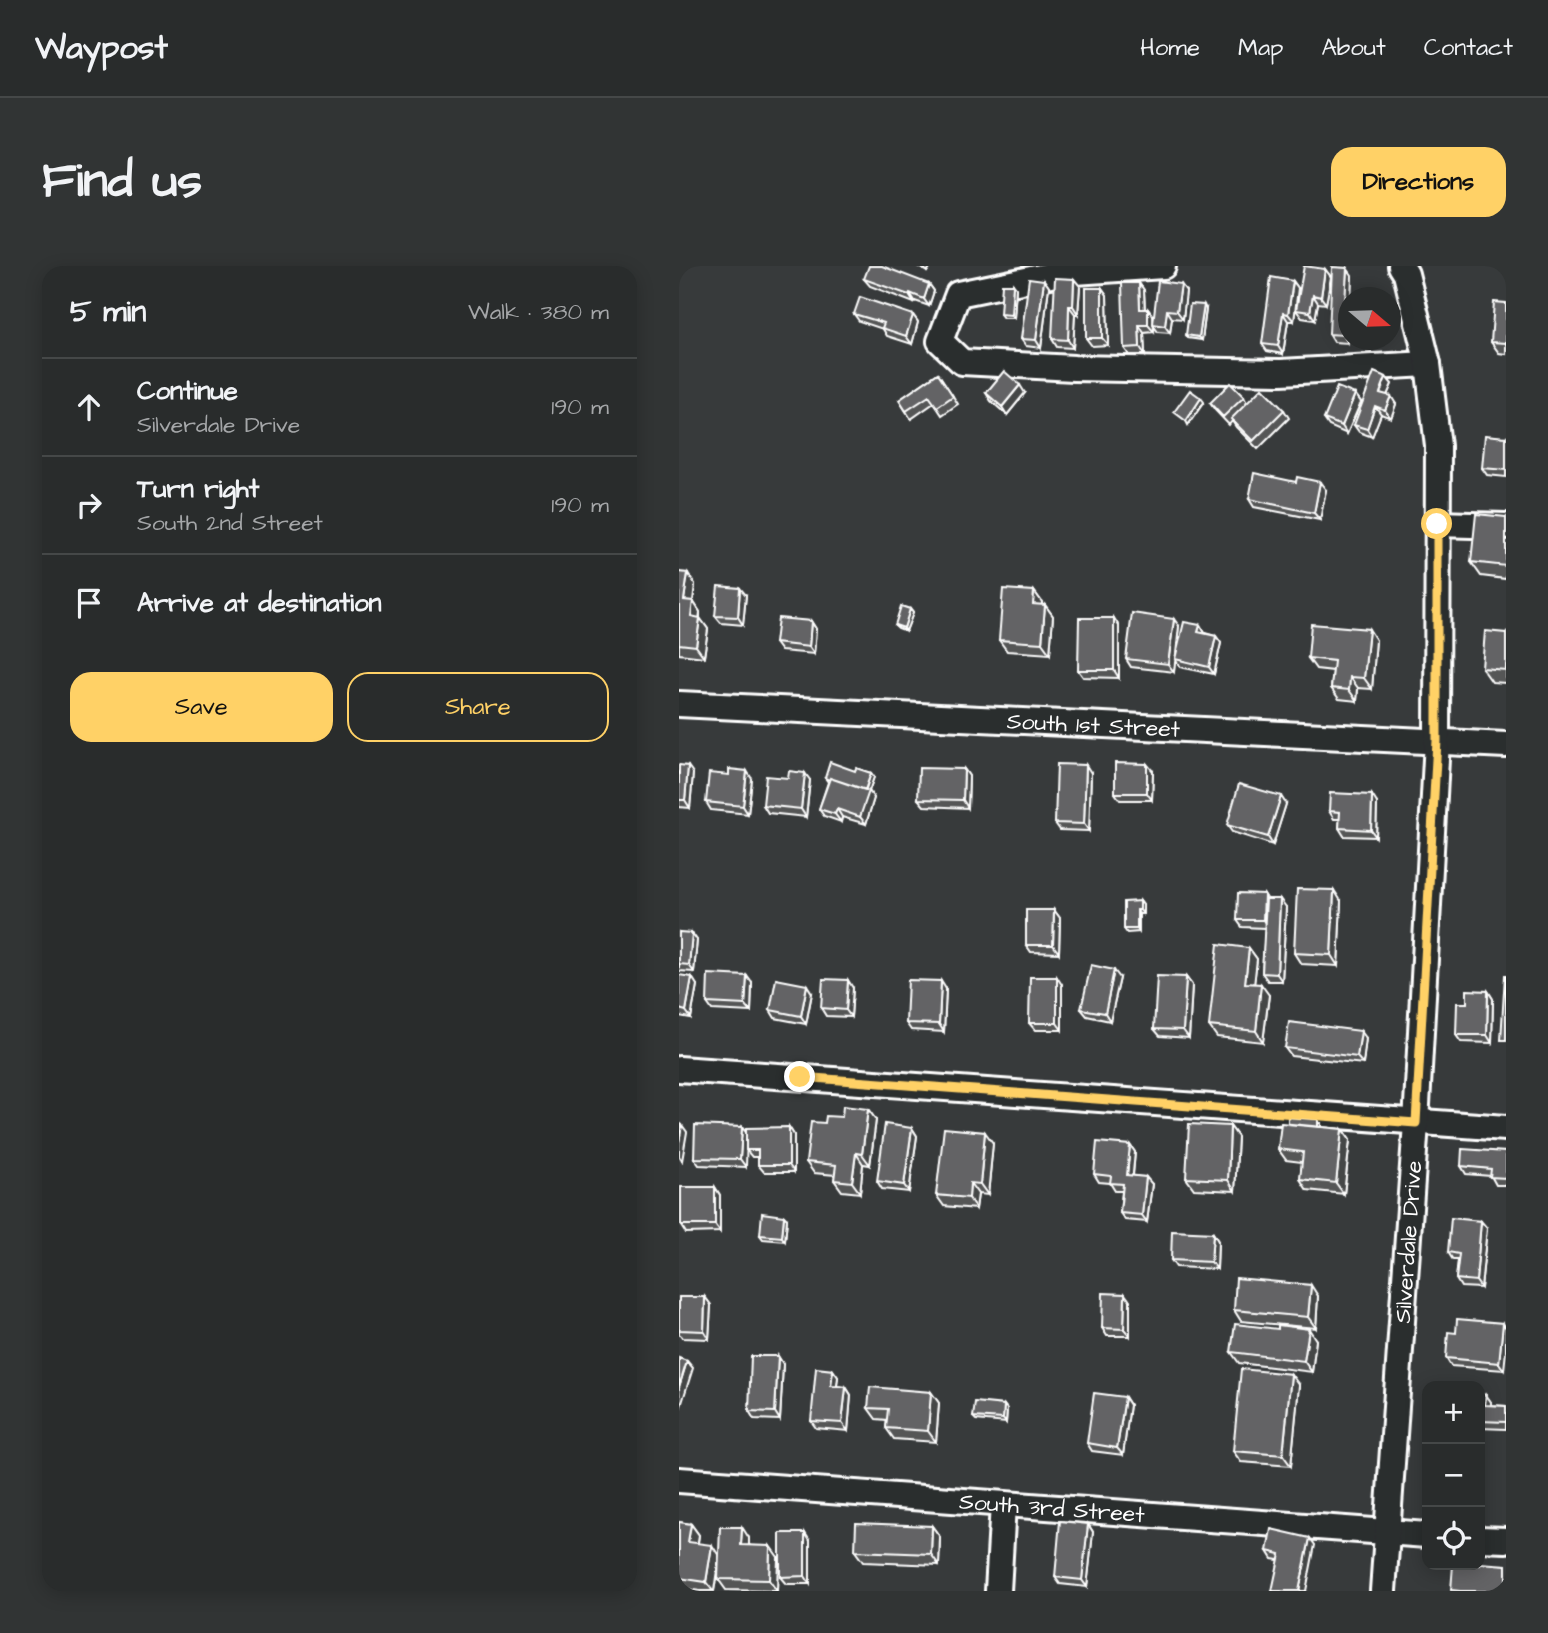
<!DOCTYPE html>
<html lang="en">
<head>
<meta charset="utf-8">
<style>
  body { margin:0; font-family:"Architects Daughter",sans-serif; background:#313434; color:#f1f3f6 }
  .controls { position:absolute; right:21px; bottom:21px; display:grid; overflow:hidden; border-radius:14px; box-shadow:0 4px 18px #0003 }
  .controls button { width:63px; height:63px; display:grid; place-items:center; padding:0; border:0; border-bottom:2px solid #454848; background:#292c2c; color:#f1f3f6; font:35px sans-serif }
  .compass { position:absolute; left:659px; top:21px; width:63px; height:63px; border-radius:50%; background:#292c2c; box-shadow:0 4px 18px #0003; rotate:109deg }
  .stop { position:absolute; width:21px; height:21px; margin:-16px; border:5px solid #ffd166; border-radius:50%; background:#fff }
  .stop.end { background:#ffd166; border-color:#fff; box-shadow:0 2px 7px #0008 }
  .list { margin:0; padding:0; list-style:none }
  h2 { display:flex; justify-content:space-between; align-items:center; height:91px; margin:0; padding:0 28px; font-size:30px }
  h2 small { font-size:23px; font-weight:400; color:#a5a7a9 }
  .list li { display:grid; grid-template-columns:46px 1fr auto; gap:21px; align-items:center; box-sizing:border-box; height:98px; padding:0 28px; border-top:2px solid #454848 }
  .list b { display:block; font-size:26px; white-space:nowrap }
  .list p { margin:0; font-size:23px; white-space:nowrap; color:#a5a7a9 }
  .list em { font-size:23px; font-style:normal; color:#a5a7a9 }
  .actions { display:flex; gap:14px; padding:21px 28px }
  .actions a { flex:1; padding:16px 0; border:2px solid #ffd166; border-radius:21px; text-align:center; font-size:24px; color:#ffd166 }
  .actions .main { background:#ffd166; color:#111 }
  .icon { flex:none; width:38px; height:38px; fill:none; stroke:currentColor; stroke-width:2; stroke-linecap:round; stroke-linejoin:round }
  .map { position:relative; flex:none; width:827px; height:1325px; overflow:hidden; border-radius:21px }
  header { display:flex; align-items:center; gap:42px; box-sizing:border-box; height:98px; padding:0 35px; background:#292c2c; border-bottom:2px solid #454848 }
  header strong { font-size:33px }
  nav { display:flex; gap:38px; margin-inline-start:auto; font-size:24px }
  .intro { display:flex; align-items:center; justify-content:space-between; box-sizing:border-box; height:168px; padding:0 42px }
  h1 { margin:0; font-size:49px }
  .button { padding:18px 32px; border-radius:21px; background:#ffd166; color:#111; font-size:24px; font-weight:700 }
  main { display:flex; gap:42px; padding:0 42px }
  aside { flex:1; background:#292c2c; border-radius:21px; box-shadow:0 4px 18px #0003 }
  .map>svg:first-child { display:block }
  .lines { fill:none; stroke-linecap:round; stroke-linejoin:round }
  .minor-casing { stroke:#fff; stroke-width:30 }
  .minor { stroke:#2a2d2e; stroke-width:24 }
  .wall { fill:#555657; stroke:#fff; stroke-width:2 }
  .shaded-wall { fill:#454647; stroke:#fff; stroke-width:2 }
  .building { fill:#636465; stroke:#fff; stroke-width:2 }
  .route { stroke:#ffd166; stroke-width:9 }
  .labels { text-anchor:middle; stroke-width:5; stroke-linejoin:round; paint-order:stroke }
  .street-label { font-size:23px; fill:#fff; stroke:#2a2d2e }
</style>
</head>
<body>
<header>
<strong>Waypost</strong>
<nav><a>Home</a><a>Map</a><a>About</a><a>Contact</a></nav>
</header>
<div class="intro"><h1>Find us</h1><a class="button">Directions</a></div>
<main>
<aside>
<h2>5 min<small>Walk · 380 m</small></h2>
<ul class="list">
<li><svg class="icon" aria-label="ahead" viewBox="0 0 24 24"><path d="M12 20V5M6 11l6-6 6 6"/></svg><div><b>Continue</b><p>Silverdale Drive</p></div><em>190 m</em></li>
<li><svg class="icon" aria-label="right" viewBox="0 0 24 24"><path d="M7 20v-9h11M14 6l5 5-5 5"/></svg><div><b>Turn right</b><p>South 2nd Street</p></div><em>190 m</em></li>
<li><svg class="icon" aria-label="arrive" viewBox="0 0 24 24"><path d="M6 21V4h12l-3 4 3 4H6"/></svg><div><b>Arrive at destination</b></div></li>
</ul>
<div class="actions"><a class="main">Save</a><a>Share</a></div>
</aside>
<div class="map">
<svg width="827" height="1325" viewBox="0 0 827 1325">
  <rect width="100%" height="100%" fill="#373a3b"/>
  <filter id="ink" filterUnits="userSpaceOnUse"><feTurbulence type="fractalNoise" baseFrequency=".0143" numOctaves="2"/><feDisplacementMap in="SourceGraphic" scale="14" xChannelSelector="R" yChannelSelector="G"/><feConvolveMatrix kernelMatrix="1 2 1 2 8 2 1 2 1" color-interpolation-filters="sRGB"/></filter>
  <g filter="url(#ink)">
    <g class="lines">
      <defs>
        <g id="minor">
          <path d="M484,0L381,7L279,28L261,75L283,96L395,102L602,106L749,98"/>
          <path d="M758,258L827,260"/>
          <path id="s1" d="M0,438L827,479"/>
          <path d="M0,803L827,862"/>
          <path id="s2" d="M0,1214L748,1269"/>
          <path d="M801,1273L827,1274"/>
          <path d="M319,1325L324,1238"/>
          <path id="s3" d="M704,1325L737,857L758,475L759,180L749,98L727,8L722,0"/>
        </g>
      </defs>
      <use href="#minor" class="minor-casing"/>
      <use href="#minor" class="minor"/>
    </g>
    <path class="wall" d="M238,0H252L248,6Z
      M646,3L652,11L647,38L639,37L636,54L623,52L617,44Z
      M673,9L672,32H669V77L655,76L650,68Z
      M185,13L250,18L255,25L250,40L236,35L235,37L191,20Z
      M365,14L370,21L362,82L347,80L342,73Z
      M614,15L619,22L615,55H609L604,88L588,85L583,78Z
      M460,17L465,24L466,43H469L474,50L507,25L504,53L493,52L491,67L479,66L474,59L475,66L465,67L466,89H450L445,82Z
      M401,20L399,48H396L394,82L378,81L373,73Z
      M337,22L335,52H324L321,48Z
      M423,22L428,29L429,79L413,80L407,72Z
      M827,37V88L820,87L812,76Z
      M527,43L523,74L509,72L507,69Z
      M175,48L234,49L239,56L233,78L208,70L204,63L180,55Z
      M259,107L279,138L263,149L255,137L232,153L220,134Z
      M713,118L708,129L717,138L712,152L702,148L693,171L680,166L675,159Z
      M307,127H346L328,149L312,135Z
      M676,128L682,136L668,168L650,160L645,153Z
      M565,131L568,137L605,144L610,152L579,183L557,161L553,155L550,159L536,144L531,137Z
      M827,171V211L808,209L803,202Z
      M647,224L641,254L575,241L570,233Z
      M827,251V313L802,310L792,296Z
      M0,306L16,318L14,335L21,346V352L29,363L25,391L0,388Z
      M355,325L363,336V339H366L374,350L371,388L328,385L320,374Z
      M67,329L64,359L42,357L36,350Z
      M231,343L234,347L227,365L219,362L216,359Z
      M132,355L137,363L135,388L102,385L96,377Z
      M521,359L526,367L537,370L542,377L535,408L501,401L496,393L495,406L452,401L447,393L500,360L496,391Z
      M440,360V412L404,411L399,404Z
      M827,367V417L813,416L803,402Z
      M697,374L693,423L679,422L678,435L660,433L652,422L654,405L637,403L629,392Z
      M0,499L14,507L11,542L0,541Z
      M285,503L290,510L289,542L245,540L239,533Z
      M176,505L192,507L195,511L190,525L195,532L187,558L163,551L162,556L145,550L140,543L149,516L146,512Z
      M474,505L473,534H441L436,527Z
      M412,507L410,565L381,564L376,557Z
      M109,512L131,514L127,551L89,547L84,539Z
      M73,513L69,548L32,544L27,536Z
      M698,537L697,571L665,570L660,562L661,553H655L650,545Z
      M607,538L594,579L553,566L548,559Z
      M585,628L588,633L607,641L603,715H589L583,707L586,662L563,661L558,654Z
      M461,635L464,639V648H460V666L448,667L445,663Z
      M662,635L659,700L622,698L615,687Z
      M375,644L381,652L380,687L352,686L347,679Z
      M0,666L18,674L15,706L0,705Z
      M570,682L578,693L575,718L590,729L584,776L538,771L530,760Z
      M0,709L18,719L12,752L0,750Z
      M507,711L513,719L510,772L481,770L475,763Z
      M441,712L431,755L408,750L402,743Z
      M73,717L72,746L33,744L28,737Z
      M383,719V764H356L350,757Z
      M174,722L172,751L147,750L142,742Z
      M267,723L265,766L232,764L227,757Z
      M809,725L814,733L813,777L782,776L777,769L788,737Z
      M133,727L127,758L96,752L91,744Z
      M687,772L684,798L612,790L606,782Z
      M189,843L197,854L191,899L184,898L181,927L163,925L155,914L156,909L135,907L127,896L146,857Z
      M642,857V861L663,863L671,874L665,928L628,924L621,913L623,896L607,894L599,883L609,858Z
      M551,860L559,871L556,925L515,923L507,912Z
      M110,861L115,869V906H85L79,899V891H73L67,884V880V901L20,899L15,892L67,868Z
      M233,862L238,870L230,926L203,923L198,915Z
      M314,877L309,929L299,928L297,943L265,940L257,929Z
      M451,879L456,886L454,910L473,918L468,956L446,954L441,947L443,925H436L431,917L420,916L415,908Z
      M827,886V919H817L812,910L787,908L782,900Z
      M36,921L41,929V966L7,967L2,959Z
      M108,953L106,975L84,973L81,969Z
      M808,962L802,1022L782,1021L777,1013L779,994H774L769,986Z
      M534,967L539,975L538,1003L497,1001L492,994Z
      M639,1030L637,1062L562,1055L555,1044Z
      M0,1031H26L32,1039L30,1073L3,1072L0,1068Z
      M451,1035V1070H428L423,1062Z
      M824,1057L825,1104L772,1100L767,1092L777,1067Z
      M637,1074L633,1106L560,1097L552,1086Z
      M99,1090L104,1098L101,1154L75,1153L70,1145Z
      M154,1104L159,1111L158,1120L167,1121L172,1129L169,1165L137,1162L132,1155Z
      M620,1119L612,1200L562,1196L554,1185Z
      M252,1126L260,1137L257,1176L215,1173L207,1162L208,1154L197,1153L189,1142Z
      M801,1128L807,1129L812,1136V1139L827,1140V1163L801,1162Z
      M446,1131L451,1139L444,1189L413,1185L408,1177Z
      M325,1139L328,1143L327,1157L297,1154L294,1151Z
      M0,1256L12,1258L20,1269L19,1277L40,1290L70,1272V1279L99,1291L98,1325L47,1324L39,1313L40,1294L35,1325H21L0,1322Z
      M409,1258L414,1266L408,1321L381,1318L376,1311Z
      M253,1260L261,1271L260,1299L184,1296L176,1285Z
      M131,1275V1318H107L101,1311Z
      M636,1279L599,1294L593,1293L588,1285Z"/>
    <path class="shaded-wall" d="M244,0H252L248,6Z
      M668,2L673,9L672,32H669V77L664,69Z
      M646,3L652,11L647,38L642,31Z
      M395,13L401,20L399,48L394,40Z
      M365,14L370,21L362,82L357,74Z
      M614,15L619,22L615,55L609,48Z
      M460,17L465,24L466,50L461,43Z
      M250,18L255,25L250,40L245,33Z
      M334,18L337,22L335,52L332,49Z
      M502,18L507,25L504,53L498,45Z
      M423,22L428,29L429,79L423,72Z
      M231,27L236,35L235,37L230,29Z
      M634,29L639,37L636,54L631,46Z
      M525,39L527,43L523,74L520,71Z
      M390,40L396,48L394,82L389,74Z
      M469,43L474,50L475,66L469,59Z
      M488,44L493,52L491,67L486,60Z
      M604,47L609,55L604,88L599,80Z
      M234,49L239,56L233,78L227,70Z
      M460,59L465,67L466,89L461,81Z
      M707,111L713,118L706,134L701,127Z
      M341,119L346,127L328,149L323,141Z
      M676,128L682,136L668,168L663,160Z
      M712,130L717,138L712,152L706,144Z
      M522,132L525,136L509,159L507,155Z
      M696,140L702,148L693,171L688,163Z
      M641,216L647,224L641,254L635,247Z
      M9,307L16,318L14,335L21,346L19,362L12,350L5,334Z
      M61,322L67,329L64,359L59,351Z
      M355,325L363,336L362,349L354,338Z
      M366,339L374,350L371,388L363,377Z
      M231,343L234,347L227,365L225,362Z
      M21,352L29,363L25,391L17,380Z
      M435,352L440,360V412L435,404Z
      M495,353L500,360L495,406L489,398Z
      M132,355L137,363L135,388L130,381Z
      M521,359L526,367L524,373L519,366Z
      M690,363L697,374L693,423L685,412Z
      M537,370L542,377L535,408L530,401Z
      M671,411L679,422L678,435L670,424Z
      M468,498L474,505L473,534L468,527Z
      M407,499L412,507L410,565L405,558Z
      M9,500L14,507L11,542L6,534Z
      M285,503L290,510L289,542L284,534Z
      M68,505L73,513L69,548L64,540Z
      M126,507L131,514L127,551L122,543Z
      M192,507L195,511L190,525L195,532L187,558L181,551L186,526Z
      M693,529L698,537L697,571L692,564Z
      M602,530L607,538L594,579L589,571Z
      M158,543L163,551L162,556L156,548Z
      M655,624L662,635L659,700L652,689Z
      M585,628L590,636L589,662L584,654Z
      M601,633L607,641L603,715L598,708Z
      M461,635L464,639V648L461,644Z
      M375,644L381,652L380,687L374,679Z
      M458,644L460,648V666L458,663Z
      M13,667L18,674L15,706L10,699Z
      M570,682L578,693L574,728L566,717Z
      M435,704L441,712L431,755L426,747Z
      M68,710L73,717L72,746L66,739Z
      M13,711L18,719L12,752L7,745Z
      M378,711L383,719V764L378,757Z
      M507,711L513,719L510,772L504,764Z
      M169,714L174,722L172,751L167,744Z
      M262,715L267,723L265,766L260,758Z
      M582,718L590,729L584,776L577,765Z
      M128,719L133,727L127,758L122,750Z
      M809,725L814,733L813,777L808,769Z
      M682,765L687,772L684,798L678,791Z
      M189,843L197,854L191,899L183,888Z
      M3,859L8,866L3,895L0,890V876Z
      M551,860L559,871L556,925L549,914Z
      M63,861L68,868L67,901L61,893Z
      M110,861L115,869V906L110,899Z
      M233,862L238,870L230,926L225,919Z
      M663,863L671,874L665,928L657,917Z
      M306,866L314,877L309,929L301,918Z
      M451,879L456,886L453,917L448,909Z
      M177,887L184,898L181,927L173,916Z
      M467,911L473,918L468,956L463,949Z
      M291,917L299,928L297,943L290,932Z
      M36,921L41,929V966L36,959Z
      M105,950L108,953L106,975L103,971Z
      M802,955L808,962L802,1022L797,1015Z
      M534,967L539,975L538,1003L532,996Z
      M632,1019L639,1030L637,1062L629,1051Z
      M446,1028L451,1035V1070L445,1063Z
      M26,1031L32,1039L30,1073L25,1065Z
      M824,1057L827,1062V1085L825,1104L820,1097Z
      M630,1063L637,1074L633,1106L625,1095Z
      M99,1090L104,1098L101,1154L96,1146Z
      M8,1095L14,1102L1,1143L0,1121Z
      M154,1104L159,1111L157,1127L152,1120Z
      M612,1108L620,1119L612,1200L604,1189Z
      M167,1121L172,1129L169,1165L163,1157Z
      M252,1126L260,1137L257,1176L249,1165Z
      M807,1129L812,1136V1146L806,1139Z
      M446,1131L451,1139L444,1189L438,1182Z
      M325,1139L328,1143L327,1157L324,1153Z
      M801,1173L803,1176L802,1183L806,1189L801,1241Z
      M12,1258L20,1269L17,1287L9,1276Z
      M409,1258L414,1266L408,1321L403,1314Z
      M253,1260L261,1271L260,1299L252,1288Z
      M63,1261L70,1272V1290L62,1279Z
      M126,1267L131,1275V1318L126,1310Z
      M631,1272L636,1279L627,1325H620Z
      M33,1279L40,1290L35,1325H34L27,1316Z
      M91,1280L99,1291L98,1325L90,1314Z"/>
    <path class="building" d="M190,0H203L250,18L245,33L231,27L230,29L185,13Z
      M625,0L646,3L642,31L634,29L631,46L617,44Z
      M653,1L668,2L664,69L650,68Z
      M592,11L614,15L609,48L604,47L599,80L583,78Z
      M350,12L365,14L357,74L342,73Z
      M376,12L395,13L394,40H390L389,74L373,73Z
      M479,15L502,18L498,45L488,44L486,60L474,58Z
      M443,17H460L461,43H469V59H460L461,81L445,82Z
      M323,18H334L332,49L321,48Z
      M407,22H423V72H407Z
      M181,31L234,49L227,70L203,62L205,57L175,48Z
      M815,36L827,37V77L812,76Z
      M511,38L525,39L520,71L507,69Z
      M325,105L341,119L323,141L307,127Z
      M695,106L707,111L701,127L712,130L706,144L696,140L688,163L675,159Z
      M259,107L274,130L258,141L250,130L227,145L220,134Z
      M551,117L565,131L544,151L531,137Z
      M658,121L676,128L663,160L645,153Z
      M583,122L605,144L574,175L552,153Z
      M511,124L522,132L507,155L495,146Z
      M806,169L827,171V204L803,202Z
      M575,207L617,216L618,211L641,216L635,247L570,233Z
      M797,248L827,251V300L792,296Z
      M0,306L9,307L5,334L14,335L12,350L21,352L17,380L0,378Z
      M39,320L61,322L59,351L36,350Z
      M324,323L355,325L354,338L366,339L363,377L320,374Z
      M222,340L231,343L225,362L216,359Z
      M453,347L495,353L489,398L447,393Z
      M99,352L132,355L130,381L96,377Z
      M400,352H435V404H399Z
      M505,356L521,359L519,366L537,370L530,401L496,393Z
      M632,358L690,363L685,412L671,411L670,424L652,422L655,395L629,392Z
      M806,365L827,367V404L803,402Z
      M151,496L176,505L177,502L192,507L186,524L151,512L150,514L146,512Z
      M436,497L468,498V527H436Z
      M378,498L407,499L405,558L376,557Z
      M0,499L9,500L6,534H0Z
      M240,502L285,503L284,534L239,533Z
      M50,503L68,505L64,540L27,536L30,507L50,509Z
      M110,505L126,507L122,543L84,539L87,510L109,512Z
      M151,512L190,525L181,551L158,543L156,548L140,543Z
      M560,518L602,530L589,571L548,559Z
      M651,527L693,529L692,564L660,562L661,546L650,545Z
      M618,623L655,624L652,689L615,687Z
      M559,627L585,628L584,654H558Z
      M587,633H601L598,708L583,707Z
      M461,635V644H458V663H445V636Z
      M347,644H375L374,679H347Z
      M0,666L13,667L10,699L0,698Z
      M539,678L570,682L566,717L582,718L577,765L530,760Z
      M412,699L435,704L426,747L402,743Z
      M29,708L68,710L66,739L28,737Z
      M0,709L13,711L7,745L0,743Z
      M826,709H827V774H822Z
      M478,710L507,711L504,764L475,763Z
      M351,711H378V757H350Z
      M97,713L128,719L122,750L91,744Z
      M144,713L169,714L167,744L142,742Z
      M229,714L262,715L260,758L227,757Z
      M788,724L809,725L808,769H777L778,737H788Z
      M610,756L682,765L678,791L606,782Z
      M164,840L189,843L183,888L177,887L173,916L155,914L157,899L127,896L132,856L146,857L147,850L163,851Z
      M609,851L639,853V861L609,858Z
      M602,857L663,863L657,917L621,913L624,886L599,883Z
      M0,858L3,859L0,876Z
      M206,858L233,862L225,919L198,915Z
      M510,858L551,860L549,914L507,912Z
      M16,859L63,861L61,893L15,892Z
      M110,861V899H79V884H67V862Z
      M265,862L306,866L301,918L291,917L290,932L257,929Z
      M418,876L451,879L448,909L467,911L463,949L441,947L444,918L431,917L432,910L415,908Z
      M783,883L827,886V912L811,911L812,903L782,900Z
      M2,921H36V959H2Z
      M83,947L105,950L103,971L81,969Z
      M772,952L802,955L797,1015L777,1013L780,988L769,986Z
      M493,965L534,967L532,996L492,994Z
      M557,1012L632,1019L629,1051L555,1044Z
      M424,1027L446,1028L445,1063L423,1062Z
      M0,1031H26L25,1065L0,1064Z
      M778,1053L824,1057L820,1097L767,1092L769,1066L777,1067Z
      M556,1058L599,1063V1059L630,1063L625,1095L552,1086Z
      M72,1090H99L96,1146L70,1145Z
      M0,1092L8,1095L0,1121Z
      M137,1102L154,1104L152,1120L167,1121L163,1157L132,1155Z
      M562,1103L612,1108L604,1189L554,1185Z
      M191,1121L252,1126L249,1165L207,1162L209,1143L189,1142Z
      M415,1127L446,1131L438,1182L408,1177Z
      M801,1128L807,1129L806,1139L827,1140V1156L801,1155Z
      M296,1136L325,1139L324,1153L294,1151Z
      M381,1255L409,1258L403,1314L376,1311Z
      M0,1256L12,1258L9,1276L33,1279L27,1316L0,1312Z
      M177,1257L253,1260L252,1288L176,1285Z
      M41,1261H63L62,1279L91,1280L90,1314L39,1313Z
      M592,1263L631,1272L620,1325H593L601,1288L588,1285Z
      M101,1267H126V1310L101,1311Z
      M801,1297L827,1299V1325H781L772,1324L774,1299H801Z"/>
  </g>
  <g class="lines" filter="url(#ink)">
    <path class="route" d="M121,811L737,857L758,475V258"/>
  </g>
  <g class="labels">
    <g class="street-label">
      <text dy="8" stroke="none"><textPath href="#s1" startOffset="415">South 1st Street</textPath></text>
      <text dy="8" stroke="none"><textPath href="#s3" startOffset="350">Silverdale Drive</textPath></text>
      <text dy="8" stroke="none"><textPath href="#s2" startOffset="374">South 3rd Street</textPath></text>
    </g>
  </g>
</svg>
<div class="controls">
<button>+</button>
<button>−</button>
<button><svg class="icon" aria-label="locate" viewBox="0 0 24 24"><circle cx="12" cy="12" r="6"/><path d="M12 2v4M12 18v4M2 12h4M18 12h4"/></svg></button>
</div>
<svg class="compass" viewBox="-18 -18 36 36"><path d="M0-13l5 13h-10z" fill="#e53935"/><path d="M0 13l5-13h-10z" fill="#a5a7a9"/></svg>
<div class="stop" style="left:758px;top:258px"></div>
<div class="stop end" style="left:121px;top:811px"></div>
</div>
</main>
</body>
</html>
